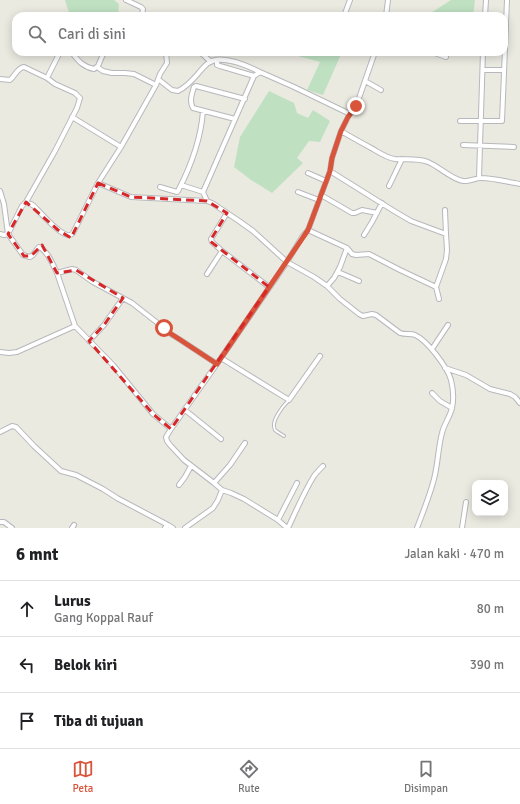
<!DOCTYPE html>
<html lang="id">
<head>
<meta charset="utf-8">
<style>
  body { margin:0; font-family:Signika,sans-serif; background:#f2f2f2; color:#202124 }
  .controls { position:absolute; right:12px; bottom:12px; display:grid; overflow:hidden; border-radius:8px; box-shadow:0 2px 10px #0003 }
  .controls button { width:36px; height:36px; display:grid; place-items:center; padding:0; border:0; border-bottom:1px solid #e0e0e0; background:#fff; color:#202124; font:20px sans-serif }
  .stop { position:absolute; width:12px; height:12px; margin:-9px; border:3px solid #d8543a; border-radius:50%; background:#fff }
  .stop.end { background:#d8543a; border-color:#fff; box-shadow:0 1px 4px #0008 }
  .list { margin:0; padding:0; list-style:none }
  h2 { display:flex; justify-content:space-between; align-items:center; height:52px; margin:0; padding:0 16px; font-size:17px }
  h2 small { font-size:13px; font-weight:400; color:#757577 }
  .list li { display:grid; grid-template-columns:26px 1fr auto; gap:12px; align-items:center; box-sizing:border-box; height:56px; padding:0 16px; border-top:1px solid #e0e0e0 }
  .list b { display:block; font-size:15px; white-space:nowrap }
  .list p { margin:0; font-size:13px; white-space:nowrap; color:#757577 }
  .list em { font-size:13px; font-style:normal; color:#757577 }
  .icon { flex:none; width:22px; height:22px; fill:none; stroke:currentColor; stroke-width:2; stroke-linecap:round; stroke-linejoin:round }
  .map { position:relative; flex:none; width:520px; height:528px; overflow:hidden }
  .search { position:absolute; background:#fff; box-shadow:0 2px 10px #0003; left:12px; right:12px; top:12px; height:44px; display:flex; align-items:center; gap:10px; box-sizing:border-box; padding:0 14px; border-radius:12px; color:#757577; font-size:15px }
  .sheet { height:220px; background:#fff }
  nav { display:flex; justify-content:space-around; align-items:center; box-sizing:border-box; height:56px; border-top:1px solid #e0e0e0; background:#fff; font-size:11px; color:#757577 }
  nav a { display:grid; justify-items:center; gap:2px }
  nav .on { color:#d8543a }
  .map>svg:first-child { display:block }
  .green { fill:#bfe1c2 }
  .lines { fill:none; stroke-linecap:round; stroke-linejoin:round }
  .service-casing { stroke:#b7b8bd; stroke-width:4 }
  .minor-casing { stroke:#b7b8bd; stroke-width:6 }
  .service { stroke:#fff; stroke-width:2 }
  .minor { stroke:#fff; stroke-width:4 }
  .route { stroke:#d8543a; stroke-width:5 }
  .marked { fill:none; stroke:#d62828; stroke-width:3; stroke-dasharray:8 5; stroke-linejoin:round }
</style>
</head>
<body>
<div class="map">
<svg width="520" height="528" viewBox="0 0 520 528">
  <rect width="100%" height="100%" fill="#ebeae1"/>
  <path class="green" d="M65,0H114L119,4L118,16H70Z
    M451,0H475L473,16H426Z
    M283,52H342L323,95L307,90L320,62Z
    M269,91L294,103L297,113L308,118L313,110L330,121L320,142L309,141L297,158L303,163L272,193L251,180L234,167L240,137Z"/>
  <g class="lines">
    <defs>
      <path id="service" d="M284,436C281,434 277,432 275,430C270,422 283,406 288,401"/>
      <path id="minor" d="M126,0L141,7L143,9L142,16
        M344,16L350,0
        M386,16L388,0
        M485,16L486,0
        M200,52L211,62
        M432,52L446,57
        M73,54C79,62 84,67 94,69L98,66L104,52
        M217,61V65L220,66L254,76
        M97,67L103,71L112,73H125L134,74L156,85
        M483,70H504
        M47,78L60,52
        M0,79L10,80C15,76 17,68 24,67L47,78L55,84L75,93L80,98L77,108L55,151L26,202
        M158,79L172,90L178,91C192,84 197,73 207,64C219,53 248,66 260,72
        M365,81L381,90
        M235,119L193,108C189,101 192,94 194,87L196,86L245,99
        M460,121H502L507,0
        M341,131C351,137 362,143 373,149C380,153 387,158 395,159C406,160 418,158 428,162C440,167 451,179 463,181C469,182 475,178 481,178C494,178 507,182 520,184
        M463,145L514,147
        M121,147L156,85L160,74L167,63L166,52
        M330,171L394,211L411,221L446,234L445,210
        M308,173L326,181
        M479,178L480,145L483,52
        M98,183L131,197L207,201L212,203L239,221L253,231L287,262L314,277L327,286L340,299L359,314L363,316L372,314L376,315L400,333C405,335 411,333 415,335C427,340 448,368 451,380C453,388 454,399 452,408C450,417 444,424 442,433C438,448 438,464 434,479C430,495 423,512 417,528
        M181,185L203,192
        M389,186L402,159
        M160,187L177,192L178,191C191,166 201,138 203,111
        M0,191L4,204L8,234L23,255L30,257L33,255L38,248L39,247C48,251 53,265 57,273L72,269L76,270L93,282L132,303L164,328L169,333L179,339L217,364
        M298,192L319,200
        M321,195L352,213H355L362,210L377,213
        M207,201L203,192L254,76L260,72L294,87L350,114
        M227,213L211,239L212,242L222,251L269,287
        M308,230L347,248L352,254L356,255L369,254L400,270L436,287
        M0,234L4,235L8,234L22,206L26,202L31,204L34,206C40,212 61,237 70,235C72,235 73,233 74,231L98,183L121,147L72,117
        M364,235L372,222L382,203
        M338,272L359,281
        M57,273L75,326
        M207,274L222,251
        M327,286L334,278L340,267L347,248
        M439,299L436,287L446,259L447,250L446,234
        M89,341L104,325L123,298
        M432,349L448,325
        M0,352L9,353L17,352L75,326L113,365L153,414L171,429
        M221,358L289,400L320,356
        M445,368L466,375L490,389L510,394L515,397L520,403
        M432,393L440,401L452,408
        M185,410L221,439
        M0,432L12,426L16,427L34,446L61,471L76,475L103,489L117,498L168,525
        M214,483L230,465L245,443
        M179,485L185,477L191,466
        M278,520L297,483
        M0,522H4L12,528
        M72,528L74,525
        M165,528L168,525L173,528
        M185,528L213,508L218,500L222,490
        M287,528L278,520L244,499L231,493L222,490L214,483L184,460L170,445L167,441L166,437L171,429L221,358L287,262L302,237L308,230L330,171L332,158L341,131L348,117L358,101L375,52
        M288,528C296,511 304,492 314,476C317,472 320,469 323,466
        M462,528L466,502"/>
    </defs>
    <use href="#service" class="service-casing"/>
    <use href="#minor" class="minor-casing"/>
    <use href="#service" class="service"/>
    <use href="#minor" class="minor"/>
  </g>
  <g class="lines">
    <path class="route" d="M164,328L168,332L179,339L217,364L308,230L330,171L332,158L341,131L348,117L356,106"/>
  </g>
  <path class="marked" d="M98,183L131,197L207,201L227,213L210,241L269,287L171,429L153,414L89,341L104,325L123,298L76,270L57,273L42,245L31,256H24L8,234L26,202L58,230L71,238Z"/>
</svg>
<div class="controls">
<button><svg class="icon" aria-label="layers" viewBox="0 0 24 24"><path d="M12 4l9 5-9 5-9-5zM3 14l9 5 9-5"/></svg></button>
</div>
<div class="stop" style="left:164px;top:328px"></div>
<div class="stop end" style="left:356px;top:106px"></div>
<div class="search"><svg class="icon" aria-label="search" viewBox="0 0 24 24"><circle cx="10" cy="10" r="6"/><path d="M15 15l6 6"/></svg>Cari di sini</div>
</div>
<section class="sheet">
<h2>6 mnt<small>Jalan kaki · 470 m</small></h2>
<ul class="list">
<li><svg class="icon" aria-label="ahead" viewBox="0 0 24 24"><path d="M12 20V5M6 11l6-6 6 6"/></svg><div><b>Lurus</b><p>Gang Koppal Rauf</p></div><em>80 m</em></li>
<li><svg class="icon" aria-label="left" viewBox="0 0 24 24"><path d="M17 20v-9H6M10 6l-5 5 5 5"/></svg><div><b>Belok kiri</b></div><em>390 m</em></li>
<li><svg class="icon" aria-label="arrive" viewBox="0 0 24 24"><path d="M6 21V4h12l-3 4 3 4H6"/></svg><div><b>Tiba di tujuan</b></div></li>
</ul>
</section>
<nav>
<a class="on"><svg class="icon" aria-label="map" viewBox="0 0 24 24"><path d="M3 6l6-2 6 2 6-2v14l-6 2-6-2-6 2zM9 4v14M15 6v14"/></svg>Peta</a>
<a><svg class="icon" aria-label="directions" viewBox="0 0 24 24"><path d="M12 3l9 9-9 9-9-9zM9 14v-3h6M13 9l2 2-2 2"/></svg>Rute</a>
<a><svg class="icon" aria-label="saved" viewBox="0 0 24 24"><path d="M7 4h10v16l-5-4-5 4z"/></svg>Disimpan</a>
</nav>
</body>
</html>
